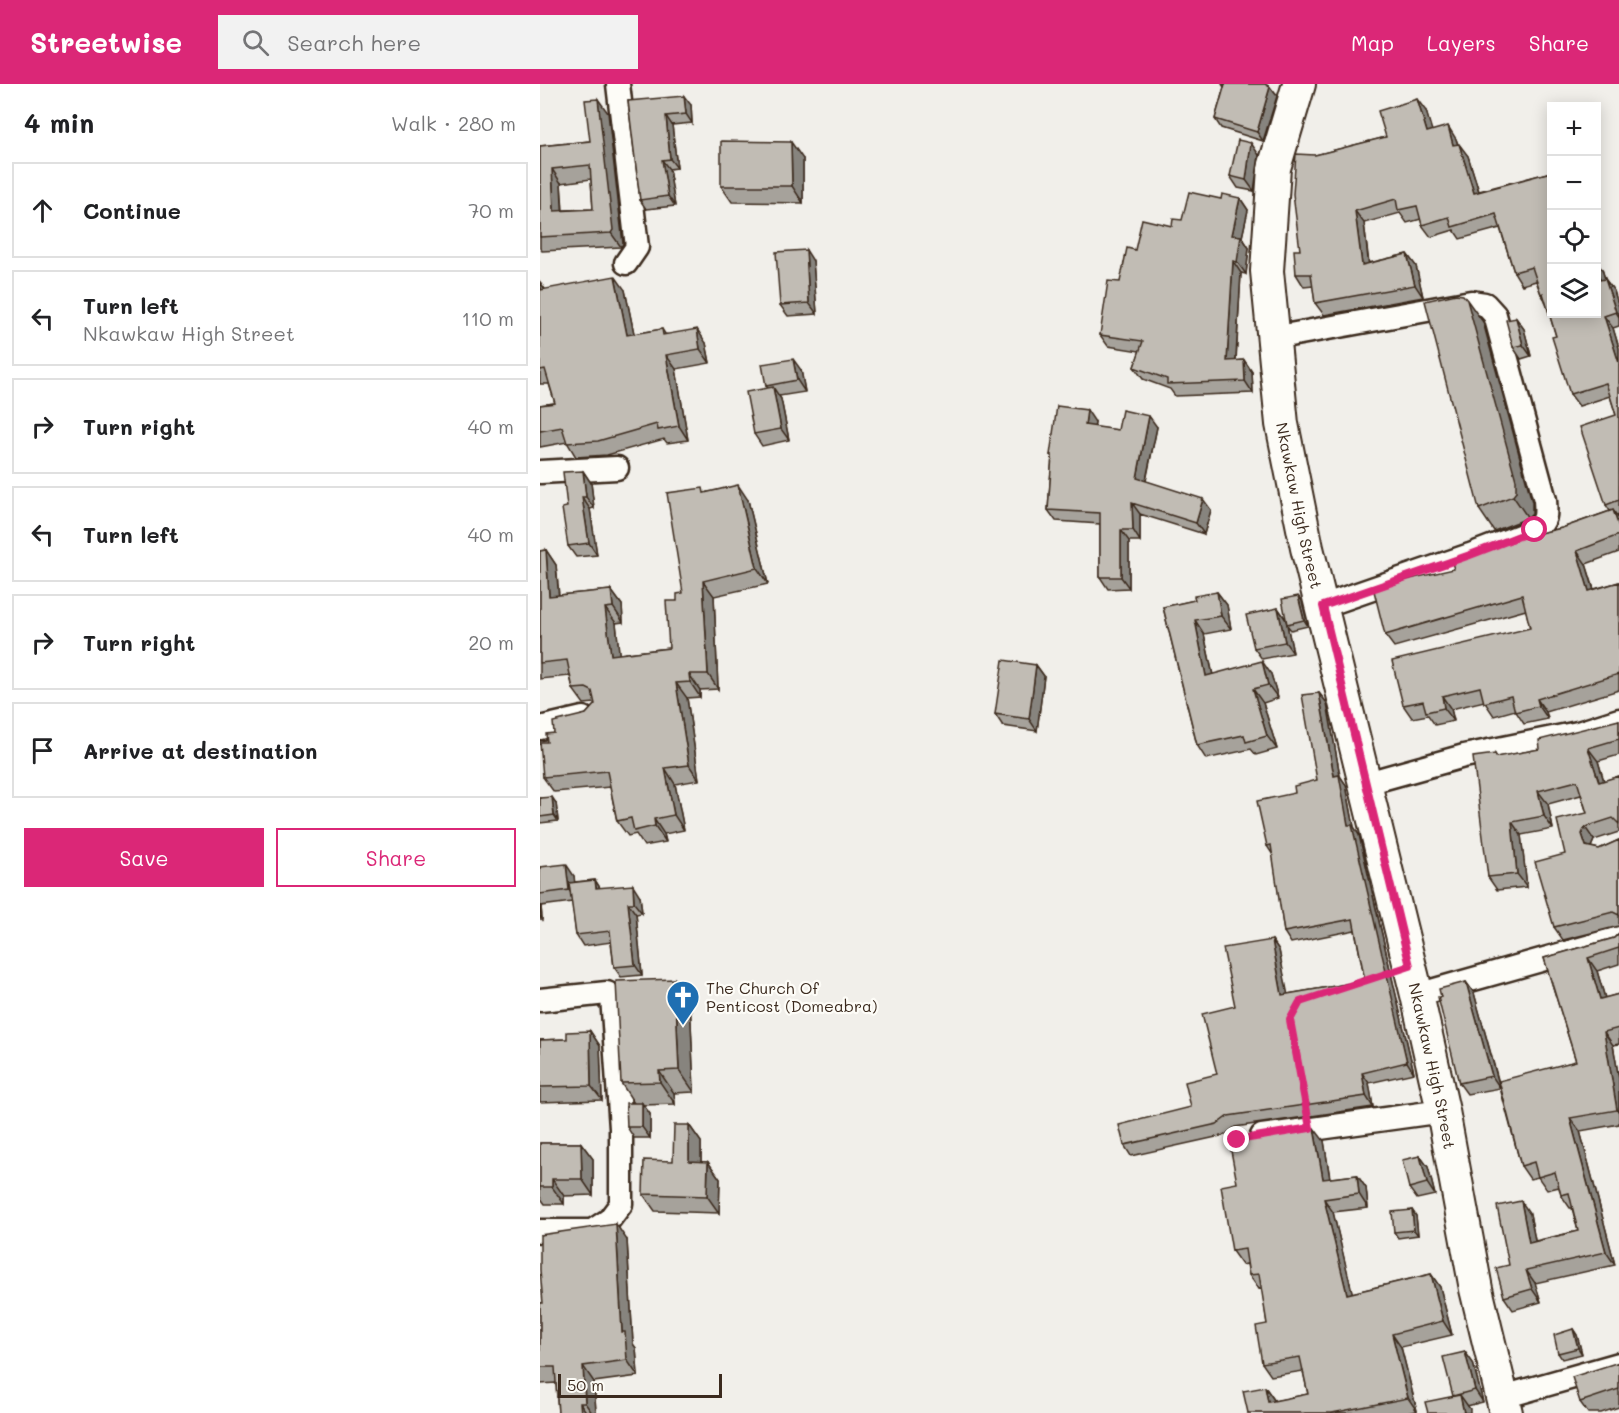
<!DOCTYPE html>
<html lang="en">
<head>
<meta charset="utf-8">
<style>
  body { margin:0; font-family:Mali,sans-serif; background:#f2f2f2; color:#202124 }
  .controls { position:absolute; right:18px; top:18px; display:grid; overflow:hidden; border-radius:0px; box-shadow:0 3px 15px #0003 }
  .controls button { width:54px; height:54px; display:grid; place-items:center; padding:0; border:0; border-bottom:2px solid #e0e0e0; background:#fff; color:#202124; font:30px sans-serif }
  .scale { position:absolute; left:18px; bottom:15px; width:164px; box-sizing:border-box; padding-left:6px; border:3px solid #3b2a1e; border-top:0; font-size:16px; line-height:21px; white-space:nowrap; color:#3b2a1e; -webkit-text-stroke:4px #fdfcf7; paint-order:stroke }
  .stop { position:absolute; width:18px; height:18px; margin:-14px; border:4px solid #db2777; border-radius:50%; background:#fff }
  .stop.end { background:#db2777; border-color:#fff; box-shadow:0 2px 6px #0008 }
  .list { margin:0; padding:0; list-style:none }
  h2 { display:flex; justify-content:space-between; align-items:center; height:78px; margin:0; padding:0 24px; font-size:26px }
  h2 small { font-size:20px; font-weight:400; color:#757577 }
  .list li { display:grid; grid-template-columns:39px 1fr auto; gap:18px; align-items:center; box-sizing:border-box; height:96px; margin:0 12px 12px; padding:0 12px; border:2px solid #e0e0e0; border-radius:0px }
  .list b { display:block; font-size:22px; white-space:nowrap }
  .list p { margin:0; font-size:20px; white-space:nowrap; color:#757577 }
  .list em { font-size:20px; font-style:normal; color:#757577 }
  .actions { display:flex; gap:12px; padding:18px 24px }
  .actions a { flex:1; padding:14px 0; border:2px solid #db2777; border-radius:0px; text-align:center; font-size:21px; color:#db2777 }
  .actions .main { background:#db2777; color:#fff }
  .icon { flex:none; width:33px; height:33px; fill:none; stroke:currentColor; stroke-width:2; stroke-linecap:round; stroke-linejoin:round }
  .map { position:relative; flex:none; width:1079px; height:1329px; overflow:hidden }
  header { display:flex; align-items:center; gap:36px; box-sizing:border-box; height:84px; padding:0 30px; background:#db2777; color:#fff }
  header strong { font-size:28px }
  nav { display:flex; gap:33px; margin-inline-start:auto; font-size:21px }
  .search { width:420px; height:54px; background:#f2f2f2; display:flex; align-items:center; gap:15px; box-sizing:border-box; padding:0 21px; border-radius:0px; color:#757577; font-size:22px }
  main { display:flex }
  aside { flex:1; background:#fff }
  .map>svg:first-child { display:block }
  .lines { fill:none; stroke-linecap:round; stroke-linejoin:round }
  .minor-casing { stroke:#3b2a1e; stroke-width:27 }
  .secondary-casing { stroke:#3b2a1e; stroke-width:36 }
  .path { stroke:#3b2a1e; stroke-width:4; stroke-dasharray:4.5 4.5; stroke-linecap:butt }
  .minor { stroke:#fdfcf7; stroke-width:22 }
  .secondary { stroke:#fdfcf7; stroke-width:32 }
  .wall { fill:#a6a29b; stroke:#3b2a1e; stroke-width:1.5; fill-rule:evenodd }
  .shaded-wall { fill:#87847e; stroke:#3b2a1e; stroke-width:1.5 }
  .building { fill:#c1bcb4; stroke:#3b2a1e; stroke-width:1.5; fill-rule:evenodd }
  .route { stroke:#db2777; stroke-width:8 }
  .labels { text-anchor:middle; stroke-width:4.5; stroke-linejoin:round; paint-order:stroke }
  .street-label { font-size:16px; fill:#3b2a1e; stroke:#fdfcf7 }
  .poi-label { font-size:16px; fill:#3b2a1e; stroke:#fdfcf7; text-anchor:start }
</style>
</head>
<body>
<header>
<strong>Streetwise</strong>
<div class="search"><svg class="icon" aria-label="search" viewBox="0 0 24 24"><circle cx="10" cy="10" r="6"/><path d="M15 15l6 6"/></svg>Search here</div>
<nav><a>Map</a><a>Layers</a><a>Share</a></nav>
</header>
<main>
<aside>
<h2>4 min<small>Walk · 280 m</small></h2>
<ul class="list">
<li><svg class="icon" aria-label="ahead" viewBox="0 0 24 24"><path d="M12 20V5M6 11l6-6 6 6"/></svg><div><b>Continue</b></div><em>70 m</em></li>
<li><svg class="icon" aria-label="left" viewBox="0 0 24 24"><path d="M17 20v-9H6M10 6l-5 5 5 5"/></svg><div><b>Turn left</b><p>Nkawkaw High Street</p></div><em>110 m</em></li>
<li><svg class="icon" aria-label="right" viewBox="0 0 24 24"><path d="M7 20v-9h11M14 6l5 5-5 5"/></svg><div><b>Turn right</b></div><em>40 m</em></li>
<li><svg class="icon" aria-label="left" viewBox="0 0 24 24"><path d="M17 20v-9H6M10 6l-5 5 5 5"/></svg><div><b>Turn left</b></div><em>40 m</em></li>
<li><svg class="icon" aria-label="right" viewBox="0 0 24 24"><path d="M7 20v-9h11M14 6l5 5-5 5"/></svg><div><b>Turn right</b></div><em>20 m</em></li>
<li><svg class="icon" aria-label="arrive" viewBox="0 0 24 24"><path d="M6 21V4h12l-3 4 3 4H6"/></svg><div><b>Arrive at destination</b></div></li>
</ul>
<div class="actions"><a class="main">Save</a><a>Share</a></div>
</aside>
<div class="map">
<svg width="1079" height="1329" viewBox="0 0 1079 1329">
  <rect width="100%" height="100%" fill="#f1efea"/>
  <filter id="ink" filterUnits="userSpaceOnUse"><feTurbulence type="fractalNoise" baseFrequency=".0167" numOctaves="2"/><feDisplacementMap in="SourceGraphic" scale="12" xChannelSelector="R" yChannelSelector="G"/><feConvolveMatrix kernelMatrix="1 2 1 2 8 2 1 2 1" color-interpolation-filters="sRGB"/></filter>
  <g filter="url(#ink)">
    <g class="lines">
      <defs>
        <path id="minor" d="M78,0L97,163L86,179
          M733,254L931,218L945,220L955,231L1005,416C1006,430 1007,437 995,446L930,471L783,522
          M0,388L77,384
          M0,644L43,634
          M827,699L924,672L1038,649L1079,636
          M877,911L1079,854
          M0,916L67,909L72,912L81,1044V1120L69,1136L52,1147H0
          M722,1052L903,1027
          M963,1313L1079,1280"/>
        <g id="secondary">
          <path id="s1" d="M759,0L734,84L727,187L742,340L767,464L877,911L903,1027L936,1205L966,1329"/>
        </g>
      </defs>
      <use href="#minor" class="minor-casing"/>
      <use href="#secondary" class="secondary-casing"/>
      <path class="path" d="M813,900L828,894"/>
      <use href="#minor" class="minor"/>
      <use href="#secondary" class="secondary"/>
    </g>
    <path class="wall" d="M682,0H725L730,3L737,12L723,57L681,44L675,35L684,3Z
      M88,17L151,21L152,39L132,41L137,84L129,85L135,122L106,125L100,116Z
      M886,27L891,47L916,55L918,60L928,72L939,107L1011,88V230L1062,185L1065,195L1074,207L1079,223V242L1073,244L1079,264V431L1077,432L1079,435V468L1046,480L1054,505L1079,498V606L1006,628L1008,635L984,640L975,626L954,632L944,617L911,625L914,637L895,641L888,631L872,634L863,621L990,544L986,526L854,563L845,551L914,485L953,464L993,444L997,450L1022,444L1070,427L1066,421L1076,331L1070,312L1039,322L1030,310L1016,252L1005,216L1001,210L996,197L982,201L974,188L960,144L920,155L914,146L891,153L882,141L881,135L867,139L860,129L824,139L829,179L867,170L876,182L883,213L784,231L775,219L773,202L764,203L756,190L775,71L846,53Z
      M68,29L83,160L81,163L2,167L0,164V62L50,57ZM51,95L53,125L23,126L21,99Z
      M719,71L714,107L698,104L690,92Z
      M263,75V119L192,118L181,102Z
      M700,114L708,126L702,153L709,164L706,190L701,189L696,277L704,276L712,288L713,309L635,312L630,305L603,295L594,283L600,267L568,262L560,251L580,198L595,166L632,142L681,115Z
      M273,177L277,230L248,232L240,221Z
      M0,198L5,206H85L94,250L122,245L125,250L166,259L170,279L136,285L148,356L127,359L124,355L67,371L36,373L27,358L0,363V321L15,319L9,300H0Z
      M976,234L984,245L991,272L981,275L973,263Z
      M943,238L992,418V430L988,434L954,447L939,425Z
      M261,286L265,308L239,312L241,315L249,356L222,362L214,350L228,304L226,302Z
      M555,338L554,343L578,346L617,343L606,397L671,426L664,450L600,430V457H589V504L568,505L560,493V440L516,437L508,426L512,373L510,371Z
      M43,387L51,399L54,424L50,425L57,471L36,473L28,462L27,423Z
      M167,408L208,416L228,500L174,512L178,605L160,606V613L147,614L159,696L135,700L144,746L124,750L126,758L104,762L96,750L88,752L77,737L70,703L14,708L3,693L7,658L14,649L46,630L55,620V619L44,620L33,605L30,592L0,595V467L6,466L16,481L19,511L71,506L82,521L83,538L76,539L79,570L129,564L137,517L143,509Z
      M677,508L687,521L691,545L664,550L673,591L731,590L738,614L723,619L737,665L716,671L711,665L666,675L657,661L623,523L655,516Z
      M762,517L768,542L751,546L747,541L753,569L722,575L714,564L738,524L746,535Z
      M496,581L504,592L497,647L463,642L455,630Z
      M779,609L787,619L800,692L806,701L814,743L819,751L874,989L829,999L833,1023L695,1043L685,1051L591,1072L584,1061L651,1023L677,990L695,922L732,856L739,866L747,910L825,897L815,846L751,859L744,848L733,771L727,762L755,709L777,696Z
      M1079,636V671L1058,677L1064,697L1079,692V748L1054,756L1051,763L1059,765L1079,756V842L1023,856L1014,843L1025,770L1047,729L1041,711L1008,720L1013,745L981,751L987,803L957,806L948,793L955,670L957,673L1000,665Z
      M0,714L16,719L18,737L0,739Z
      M0,783L34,792V798L55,796L60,804L100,812L102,829L96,830L102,891L81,893L74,883L71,858L43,862L36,851L32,818L1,822L2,835H0Z
      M1079,849V880L1057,887L1065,914L1079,910V960L1073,961L1079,995V1040L1040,1047L1075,1181L995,1199L1001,1218L973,1226L964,1213L969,1181L990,1130L995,1157L1038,1147L1032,1124H1030L1021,1111L1019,1103L1007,1106L998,1093L990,1095L981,1082L960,1004L927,1010L919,999L901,913L926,898L934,909L959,999L1036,977L1004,874L1074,854Z
      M150,916L154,1008L134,1009L135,1020L103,1021L110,1030V1054H94L87,1043L94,1019L81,999Z
      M50,947L60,962L62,1016L0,1018V956L27,955Z
      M149,1041L161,1058V1078H168L180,1095L179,1129L115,1127L103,1110L133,1077Z
      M784,1057L790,1094L817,1091L826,1104L828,1124L793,1128L812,1209L891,1190L900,1203L912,1251L861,1263L877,1327L867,1329H708L725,1303L735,1317L768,1310L763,1287L731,1292L722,1279L727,1240L722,1204L719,1205L709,1191L707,1180L702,1181L692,1167L697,1099Z
      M0,1059H41L53,1075V1111L24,1112V1120H5L0,1113Z
      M880,1072L888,1083L895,1111L877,1115L869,1104Z
      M872,1126L876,1132L878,1151L858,1154L854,1148Z
      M87,1156L93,1260L96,1264L98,1292L54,1298L56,1329H18L16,1299L0,1300V1219H3Z
      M1033,1245L1037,1251L1042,1270L1022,1275L1018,1269Z
      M925,1268L933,1279L943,1318L927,1322L930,1325L913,1312Z
      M1079,1278V1323L1061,1329H1048L1040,1318Z"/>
    <path class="shaded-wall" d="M730,3L737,12L723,57L717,48Z
      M144,12L151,21L152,39L146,30Z
      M58,15L68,29L83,160L81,163L71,149Z
      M877,15L886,27L896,60L887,48Z
      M126,32L132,41L137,84L130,75Z
      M908,42L916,55L922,74L913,61Z
      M251,58L263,75V119L252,102Z
      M711,59L719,71L714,107L706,96Z
      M919,60L928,72L943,121L934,109Z
      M122,76L129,85L135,122L128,112Z
      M12,85L21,99L23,140L14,127Z
      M700,114L708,126L702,153L709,164L706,190L697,178L692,151Z
      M815,127L824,139L830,193L822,181Z
      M266,166L273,177L277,230L269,219Z
      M867,170L876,182L883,213L875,201Z
      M693,177L701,189L695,289L687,277Z
      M1056,178L1062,185L1069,208L1060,196L1056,184Z
      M75,192L85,206L97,264L87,251Z
      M1065,195L1074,207L1079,223V233L1076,228Z
      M0,198L9,211L1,206Z
      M927,216L943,238L992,418V430L988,434L973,412Z
      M1064,232L1073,244L1079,264V279Z
      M976,234L984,245L991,272L983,261Z
      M157,245L166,259L170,279L160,265Z
      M126,271L136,285L148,356L139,342Z
      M253,275L261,286L265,308L257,296Z
      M704,276L712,288L713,309L705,297Z
      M233,303L241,315L249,356L241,345Z
      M547,326L555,338L553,352L545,341Z
      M609,332L617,343L604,405L597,394Z
      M43,387L51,399L54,424L46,413Z
      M198,401L208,416L228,500L217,484Z
      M42,413L50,425L57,471L49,459Z
      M663,415L671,426L664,450L656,439Z
      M592,419L600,430V457L593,446Z
      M1073,426L1079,435V443Z
      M581,446L589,457V504L581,493Z
      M6,466L16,481L20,527L9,512Z
      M1037,467L1046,480L1058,520L1049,507Z
      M163,497L174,512L178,605L168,590Z
      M71,506L82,521L83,538L73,523Z
      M677,508L687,521L691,545L681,532Z
      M758,512L762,517L768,542L764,536Z
      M65,524L76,539L81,587L71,571Z
      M738,524L746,536L753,569L745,558Z
      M655,536L664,550L676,606L666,592Z
      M722,577L731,590L738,614L728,601Z
      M496,581L504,592L497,647L489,635Z
      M149,590L160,606V613L150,598Z
      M136,599L147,614L159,696L149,681Z
      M713,605L723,619L737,665L727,652Z
      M779,609L787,619L800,692L806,701L814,743L819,751L874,989L867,978L808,741L794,692Z
      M902,612L911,625L914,637L904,624Z
      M997,615L1006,628L1008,635L999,622Z
      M1048,664L1058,677L1068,711L1059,698Z
      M125,684L135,700L144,746L134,731Z
      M998,707L1008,720L1013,745L1004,732Z
      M12,713L16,719L18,737L14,731Z
      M114,735L124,750L126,758L115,742Z
      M972,738L981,751L987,803L977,790Z
      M1045,743L1054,756L1051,763L1046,762L1042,750Z
      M26,780L34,792L37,818L29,806Z
      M55,796L62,807L56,804Z
      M93,801L100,812L102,829L94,819Z
      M88,819L96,830L102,891L95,881Z
      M0,822H1L2,835L0,832Z
      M732,856L739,866L750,922L742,911Z
      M1048,874L1057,887L1069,928L1060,915Z
      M135,895L150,916L154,1008L139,986Z
      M926,898L934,909L960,1004L952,992Z
      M50,947L60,962L62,1016L51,1002Z
      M1064,948L1073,961L1079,995V1028L1077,1026Z
      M119,987L134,1009L135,1020L120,998Z
      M822,989L829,999L833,1023L826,1012Z
      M102,1019L110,1030V1054L102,1043Z
      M1030,1034L1040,1047L1075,1181L1066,1168Z
      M149,1041L161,1058V1094L149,1077Z
      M774,1044L784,1057L792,1108L783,1095Z
      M41,1059L53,1075V1111L42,1095Z
      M880,1072L888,1083L895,1111L887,1099Z
      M168,1078L180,1095L179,1129L167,1112Z
      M817,1091L826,1104L828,1124L819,1110Z
      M12,1095L24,1112V1120L12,1103Z
      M784,1115L793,1128L816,1224L807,1210Z
      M981,1117L990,1130L998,1172L989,1159Z
      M872,1126L876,1132L878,1151L874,1146Z
      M76,1140L87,1156L93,1260L96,1264L98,1292L87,1276L82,1248Z
      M986,1186L995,1199L1001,1218L992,1205Z
      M891,1190L900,1203L912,1251L903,1237Z
      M1033,1245L1037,1251L1042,1270L1038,1264Z
      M852,1250L861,1263L877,1327L868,1314Z
      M925,1268L933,1279L943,1318L935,1306Z
      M43,1282L54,1298L56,1329H52L45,1319Z
      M725,1303L734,1316L737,1329L728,1318Z
      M920,1311L930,1325V1329H924Z
      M40,1319L47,1329H41Z"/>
    <path class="building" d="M685,0H725L730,3L717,48L675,35Z
      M144,12L146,30L126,32L130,75L122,76L128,112L100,116L88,17Z
      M58,15L73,146L71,149L0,153V62L50,57L45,16ZM50,81L53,125L14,127L12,85Z
      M877,15L887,48L908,42L913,61L919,60L934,109L1011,88V230H1056V184L1060,196L1065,195L1076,228L1064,232L1079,279V416L1066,421L1040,343L1076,331L1066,299L1030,310L1012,253L1016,252L1003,209L1001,210L992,183L974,188L956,130L912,143L909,133L882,141L877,122L858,126L856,115L815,127L822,181L867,170L875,201L775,219L771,190H756L754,166H760L753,110L756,70L775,71L846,53L838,27Z
      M698,56L711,59L706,96L690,92Z
      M181,57L251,58L252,102H181Z
      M649,108L681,115L682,110L700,114L692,151L701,152L697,178L693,177L687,277L704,276L705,297L627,300V295L594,283L603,257L560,251L568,197L580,198L587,164L595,166L602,135L632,142L633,135L642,136Z
      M266,166L269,219L240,221L236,168Z
      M75,192L87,251L122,245L123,251L157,245L160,265L126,271L139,342L118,346L117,340L58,357L27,359L22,343L0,347V321L15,319L5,285L0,286V201L1,206Z
      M916,210L923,211L927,216L976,396V408L973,412L939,425L885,217Z
      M976,234L983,261L973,263L966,236Z
      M253,275L257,296L226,302L222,280Z
      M233,303L241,345L214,350L206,308Z
      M517,322L547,326L545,341L578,346L582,326L609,332L597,394L663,415L656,439L592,419L593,446H581V493H560V429L508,426L512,371H510Z
      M43,387L46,413H42L49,459L28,462L22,424L27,423L23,388Z
      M198,401L217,484L163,497L168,590H149L150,598L136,599L149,681L125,684L134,731L114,735L115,742L94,747L91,734L77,737L67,687L3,693L0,658H7L6,650L14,649L13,638L46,630L55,620L52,607L46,604L33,605L27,576L0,579V467L6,466L9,512L71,506L73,523L65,524L71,571L129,564L126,517H137V510L143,509L127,409L163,404L164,409Z
      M1073,426L1079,443V451L1037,467L1049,507L1079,498V590L997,615L999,622L975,628L971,612L944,619L940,603L902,612L904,624L886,628L883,617L863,621L852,577L990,544L982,511L845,551L833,503L914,485L911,476L953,464L952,461L993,444L995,450L1022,444Z
      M677,508L681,532L655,536L666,592L722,577L728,601L713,605L727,652L706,658L704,651L657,661L623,523L655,516L654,512Z
      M758,512L764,536L747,540L742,515Z
      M738,524L745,558L714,564L706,531Z
      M463,576L496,581L489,635L455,630Z
      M779,609L794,692L799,691L808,741H812L867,978L822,989L826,1012L688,1032L677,1040L584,1061L579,1041L651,1023L645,998L677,990L662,930L695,922L683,864L732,856L742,911L825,897L813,835L744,848L731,761L727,762L717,717L755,709L754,702L777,696L762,611Z
      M1079,636V655L1048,664L1059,698L1079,692V740L1073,734L1045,743L1042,750L1046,762L1059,765L1079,756V831L1073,828L1014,843L995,778L1025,770L1017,736L1047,729L1037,697L998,707L1004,732L972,738L977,790L948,793L933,673L955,670L956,673L1000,665L999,656Z
      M12,713L14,731L0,733V714Z
      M26,780L29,806L0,810V783Z
      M55,796L56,804L93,801L94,819H88L95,881L74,883L70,847L36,851L29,799Z
      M1079,849V864L1048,874L1060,915L1079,910V944L1064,948L1077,1026L1030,1034L1066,1168L986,1186L992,1205L964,1213L956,1184L969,1181L957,1122L981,1117L989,1159L1038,1147L1029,1109L1021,1111L1015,1088L998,1093L994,1078L981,1082L959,997L1036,977L1004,874L1074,854Z
      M135,895L139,986L119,987L120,998L81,999L76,897Z
      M926,898L952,992L919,999L898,913H901L899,905Z
      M50,947L51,1002L0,1003V956L27,955V948Z
      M86,1019H102V1043H87Z
      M134,1041H149V1077L168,1078L167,1112L103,1110L104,1076L133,1077Z
      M774,1044L783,1095L817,1091L819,1110L784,1115L807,1210L891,1190L903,1237L852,1250L868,1314L792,1329H708L703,1307L725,1303L728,1318L768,1310L760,1273L722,1279L716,1242L727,1240L719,1190L709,1191L705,1165L692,1167L681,1102L697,1099L689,1056Z
      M0,1059H41L42,1095H12V1103H0Z
      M880,1072L887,1099L869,1104L862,1076Z
      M872,1126L874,1146L854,1148L852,1128Z
      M76,1140L82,1248H85L87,1276L43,1282L45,1319H40L41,1329H18L15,1283H0V1219H3L0,1186V1151Z
      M1033,1245L1038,1264L1018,1269L1014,1251Z
      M925,1268L935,1306L913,1312L903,1273Z
      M1079,1278V1305L1040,1318L1032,1293Z
      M920,1311L924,1329H888L885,1318Z"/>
  </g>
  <g class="lines" filter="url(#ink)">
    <path class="route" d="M697,1056L770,1044L750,936L760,918L870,882L783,522L930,471L995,446"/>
  </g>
  <defs>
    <symbol id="church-pin" viewBox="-11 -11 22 30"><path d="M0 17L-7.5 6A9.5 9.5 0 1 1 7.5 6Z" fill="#1f6fb2" stroke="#fdfcf7"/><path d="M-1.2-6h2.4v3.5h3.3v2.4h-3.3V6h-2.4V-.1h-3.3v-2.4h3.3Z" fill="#fff"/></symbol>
  </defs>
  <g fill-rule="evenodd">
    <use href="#church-pin" x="124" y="894" width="38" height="52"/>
  </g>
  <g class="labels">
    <g class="street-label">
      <text dy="6" stroke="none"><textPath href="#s1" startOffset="428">Nkawkaw High Street</textPath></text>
      <text dy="6" stroke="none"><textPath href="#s1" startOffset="1004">Nkawkaw High Street</textPath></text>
    </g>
    <g class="poi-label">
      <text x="166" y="910">The Church Of<tspan x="166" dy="18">Penticost (Domeabra)</tspan></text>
    </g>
  </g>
</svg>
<div class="controls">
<button>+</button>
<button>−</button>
<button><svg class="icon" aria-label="locate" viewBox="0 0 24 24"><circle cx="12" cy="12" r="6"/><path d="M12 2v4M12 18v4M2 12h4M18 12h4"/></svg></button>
<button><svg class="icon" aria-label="layers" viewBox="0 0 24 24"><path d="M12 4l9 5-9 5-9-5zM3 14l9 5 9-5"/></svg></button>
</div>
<div class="scale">50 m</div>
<div class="stop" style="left:995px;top:446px"></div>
<div class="stop end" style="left:697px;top:1056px"></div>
</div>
</main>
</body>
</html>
